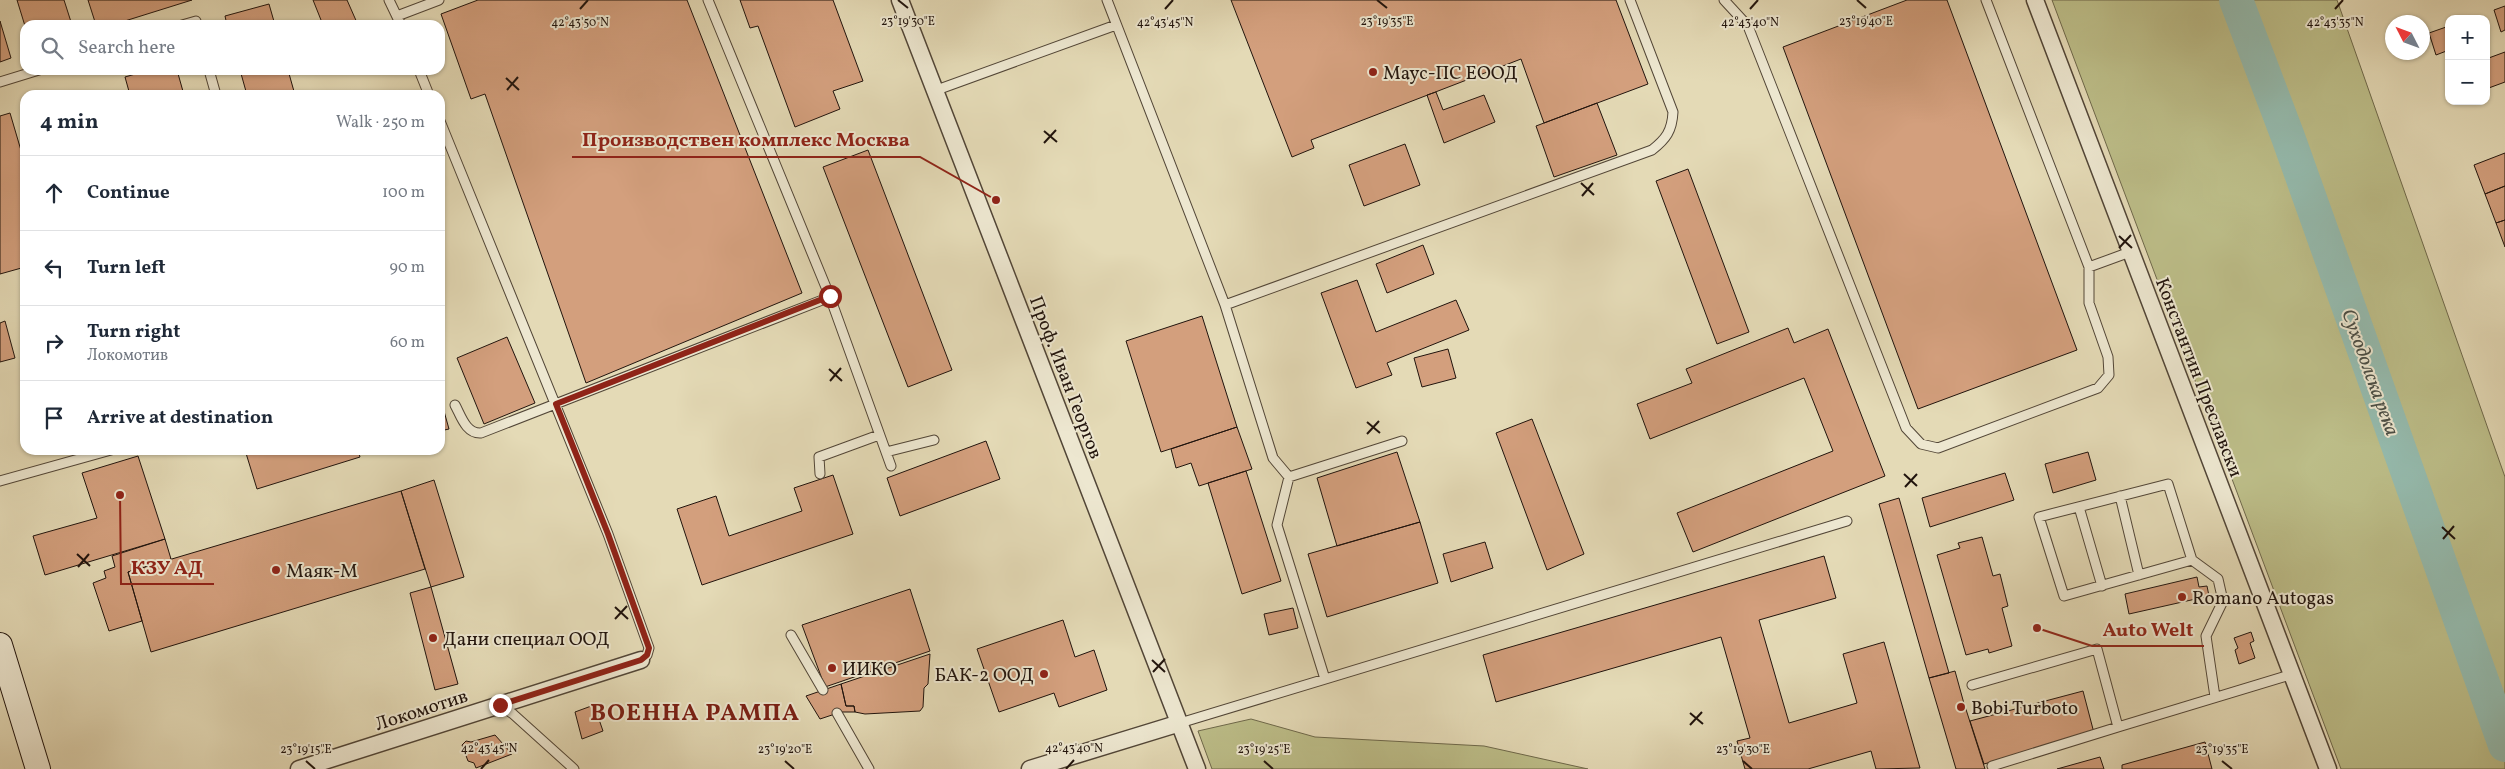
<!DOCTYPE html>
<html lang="en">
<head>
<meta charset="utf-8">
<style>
  body { margin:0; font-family:Vollkorn,serif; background:#f6f6f7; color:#1f2937 }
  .controls { position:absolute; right:15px; top:15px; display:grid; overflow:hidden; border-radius:10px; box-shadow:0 1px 4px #0004 }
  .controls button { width:45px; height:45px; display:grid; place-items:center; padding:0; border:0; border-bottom:1px solid #e0e1e3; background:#fff; color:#1f2937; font:25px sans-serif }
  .compass { position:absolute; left:2385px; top:15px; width:45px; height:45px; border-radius:50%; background:#fff; box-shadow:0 1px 4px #0004; rotate:312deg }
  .stop { position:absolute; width:15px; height:15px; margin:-11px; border:4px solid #8f2418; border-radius:50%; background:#fff }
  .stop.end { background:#8f2418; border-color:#fff; box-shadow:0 1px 5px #0008 }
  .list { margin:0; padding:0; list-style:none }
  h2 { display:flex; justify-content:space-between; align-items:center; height:65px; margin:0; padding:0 20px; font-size:21px }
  h2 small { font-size:16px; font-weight:400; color:#747a83 }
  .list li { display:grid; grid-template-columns:32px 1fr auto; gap:15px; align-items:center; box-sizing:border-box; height:75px; padding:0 20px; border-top:1px solid #e0e1e3 }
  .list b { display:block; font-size:19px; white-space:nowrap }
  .list p { margin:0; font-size:16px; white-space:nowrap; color:#747a83 }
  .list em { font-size:16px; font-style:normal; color:#747a83 }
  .icon { flex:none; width:28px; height:28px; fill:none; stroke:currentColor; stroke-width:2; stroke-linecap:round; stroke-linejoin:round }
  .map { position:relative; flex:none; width:2505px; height:769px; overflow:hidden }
  .search { position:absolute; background:#fff; box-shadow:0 1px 4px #0004; left:20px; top:20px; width:425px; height:55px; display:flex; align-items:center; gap:12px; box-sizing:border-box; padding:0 18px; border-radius:15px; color:#747a83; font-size:19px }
  .panel { position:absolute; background:#fff; box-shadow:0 1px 4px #0004; left:20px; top:90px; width:425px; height:365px; border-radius:15px }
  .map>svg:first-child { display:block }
  .green { fill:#bcbd88; stroke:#6e684a }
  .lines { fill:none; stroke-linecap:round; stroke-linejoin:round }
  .river { stroke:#95bbae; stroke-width:34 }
  .building { fill:#d39f7d; stroke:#21140d }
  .lane-casing { stroke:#524637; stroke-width:11 }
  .street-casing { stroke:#524637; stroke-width:19 }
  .secondary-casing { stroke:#21140d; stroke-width:26 }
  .lane { stroke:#ede7d0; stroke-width:9 }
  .street { stroke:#ede7d0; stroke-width:16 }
  .secondary { stroke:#ede7d0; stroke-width:24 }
  .route { stroke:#8f2418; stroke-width:6 }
  .ticks { fill:none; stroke:#21140d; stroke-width:2 }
  .poi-dot { fill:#8f2418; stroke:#ede7d0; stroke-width:2 }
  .labels { text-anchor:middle; stroke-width:4; stroke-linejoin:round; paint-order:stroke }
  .poi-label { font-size:19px; fill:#21140d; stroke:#ede7d0; text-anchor:start }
  .street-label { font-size:19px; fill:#21140d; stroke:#ede7d0 }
  .water-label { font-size:20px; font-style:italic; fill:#4a4e45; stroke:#ede7d0 }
  .district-label { font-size:24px; font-weight:bold; letter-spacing:1px; fill:#7a1f14; stroke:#ede7d0 }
  .ticks-label { font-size:12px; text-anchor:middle; fill:#21140d; stroke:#ede7d0; stroke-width:4; stroke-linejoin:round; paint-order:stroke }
  .leader { fill:none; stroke:#8f2418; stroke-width:2 }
  .callout-dot { fill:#8f2418; stroke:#ede7d0; stroke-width:2 }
  .callout-label { font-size:20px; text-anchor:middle; font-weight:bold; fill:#8f2418; stroke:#ede7d0; stroke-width:4; stroke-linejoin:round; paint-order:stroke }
</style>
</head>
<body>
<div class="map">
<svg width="2505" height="769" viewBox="0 0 2505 769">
  <rect width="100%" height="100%" fill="#e4dab6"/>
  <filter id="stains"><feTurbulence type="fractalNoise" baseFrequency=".004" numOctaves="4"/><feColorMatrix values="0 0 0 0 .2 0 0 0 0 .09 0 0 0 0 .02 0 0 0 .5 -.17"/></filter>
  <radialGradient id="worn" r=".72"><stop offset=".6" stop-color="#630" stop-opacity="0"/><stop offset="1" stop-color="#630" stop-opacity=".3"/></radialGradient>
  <path class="green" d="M2052,0H2337L2505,477V769H2341Z
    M1251,719L1315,737L1484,746L1588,769H1212L1198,731Z"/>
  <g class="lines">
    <path class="river" d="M2236,0L2288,137L2505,745"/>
  </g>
  <path class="building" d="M17,0H64L72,25L25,26Z
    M88,0H192L112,25H96Z
    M313,0H347L358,25H323Z
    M478,0H687L802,293L586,383L485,94L471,99L441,14Z
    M740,0H833L863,81L833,91L840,109L795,127L758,26L750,28Z
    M1231,0H1616L1648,84L1544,123L1521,59L1311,140L1314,148L1292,157Z
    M1907,0H1947L2077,350L1918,409L1783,47Z
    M269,4L275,25H227L225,16Z
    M2505,6V30L2501,32L2494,10Z
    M0,21L11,58L0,62Z
    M2449,26V50L2436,55L2429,33Z
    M2505,52V82L2486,89V59Z
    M149,70H177L184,95H130L125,77Z
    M240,70H288L295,95H247Z
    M1436,92L1443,110L1484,95L1495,122L1444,143L1427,95Z
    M1597,103L1617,155L1554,177L1536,126Z
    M10,113L25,164V267L0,274V116Z
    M1405,144L1420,185L1364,206L1349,165Z
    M868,150L952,370L908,387L823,167Z
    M2505,153V186L2485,194L2474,165Z
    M1688,169L1749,332L1717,344L1656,181Z
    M2505,186V220L2496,223L2485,194Z
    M2505,220V247L2496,223Z
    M1423,245L1434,274L1387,293L1376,264Z
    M1357,280L1376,332L1456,300L1469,330L1387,363L1392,375L1356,388L1321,293Z
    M1202,316L1237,427L1161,452L1126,341Z
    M5,321L15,358L0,362V323Z
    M1788,328L1794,343L1828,329L1885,476L1693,552L1677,513L1833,451L1804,378L1650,439L1637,404L1692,383L1686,369Z
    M507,337L535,403L484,424L457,358Z
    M1448,349L1456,378L1422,387L1414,358Z
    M440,397L449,429L440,431Z
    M1532,419L1584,554L1547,570L1496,433Z
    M1237,427L1252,469L1199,486L1191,463L1176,468L1171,449Z
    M986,441L1000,479L900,516L887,478Z
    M245,450H358L360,457L257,489Z
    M1397,452L1420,522L1337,546L1317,478Z
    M2088,452L2096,480L2053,493L2045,464Z
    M138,456L165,539L45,575L33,536L97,518L82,473Z
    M1246,471L1281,581L1242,594L1208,483Z
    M2005,473L2014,500L1930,527L1922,498Z
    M833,475L853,534L702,585L677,509L716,496L729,536L802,511L794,488Z
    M434,480L464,577L431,587L401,491Z
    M401,491L425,569L151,652L128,572Z
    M1899,498L1949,673L1929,678L1879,504Z
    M1420,522L1438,583L1327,617L1308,554Z
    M1982,537L1993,576L2000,574L2008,606L2002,608L2012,646L1989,653L1988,649L1966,655L1937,555L1960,548L1958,543Z
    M165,539L171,559L128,572L142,621L109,631L93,583L106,578L104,571L115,567L112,556Z
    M1485,542L1493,568L1451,582L1443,554Z
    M1824,556L1836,598L1759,620L1789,723L1857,703L1843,654L1884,642L1920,768L1876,769L1871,751L1808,769H1745L1737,741L1750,738L1721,637L1496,702L1483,655Z
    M2197,577L2199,587L2207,586L2209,596L2129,614L2125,594Z
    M431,587L458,684L435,690L410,593Z
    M910,589L930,651L825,687L802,625Z
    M1293,608L1298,628L1269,635L1264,614Z
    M1063,620L1075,657L1094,650L1107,690L1059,707L1054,693L999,712L977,649Z
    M2251,632L2254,641L2250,643L2255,658L2239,664L2235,650L2238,648L2234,638Z
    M930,654L928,684L924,688L923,707L920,711L865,714L855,712L854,706H846L841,684Z
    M1955,671L1963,700L1985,769H1956L1929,678Z
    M841,684L846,706H854L855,712H841L820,719L806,696Z
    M2083,691L2094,733L1984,764L1970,721Z
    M594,705L603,731L582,739L575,712Z
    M495,735L512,754L476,768L474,763L468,761L462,745L466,741L471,742Z
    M2205,742L2212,769H2122V765Z
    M2100,757L2104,769H2057Z"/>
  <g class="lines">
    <defs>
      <path id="lane" d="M389,0L401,25
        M708,0L830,297L891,466
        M1107,0L1225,305L1273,458L1289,477L1402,441
        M1724,0L1748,26L1906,428L1921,444L1938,448L2098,388L2109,375L2108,357L2089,303V267L1986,0
        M397,16L439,0
        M182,25L196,21L197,25
        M209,70L216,95
        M419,70L429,95
        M0,82L39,70
        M934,91L1116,25
        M440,121L608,534L649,648L647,655L641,660
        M2089,267L2130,252
        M1225,305L1652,150C1666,139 1672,131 1673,112L1630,0
        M455,405C461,416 466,434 481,433L830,297
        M886,452L934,440
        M820,474L819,457L879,435
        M1289,477L1277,525L1325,679
        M0,481L111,450
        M2120,496L2139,575
        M2079,507L2102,586
        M2192,560L2064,596L2039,517L2168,484L2192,560L2218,579L2223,601L2206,636L2215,697
        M791,635L823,690
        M1972,685L2097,649L2118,727L2293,674
        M500,705L513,714L574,769
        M837,713L869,769
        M1180,723L1847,521
        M1992,766L2118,727"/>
      <path id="street" d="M900,0L1197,769
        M2035,0L2328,769
        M299,769L641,660
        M1030,769L1180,723"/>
      <path id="secondary" d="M0,645L38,769"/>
    </defs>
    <use href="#lane" class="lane-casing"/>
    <use href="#street" class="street-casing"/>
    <use href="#secondary" class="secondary-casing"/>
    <use href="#lane" class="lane"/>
    <use href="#street" class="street"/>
    <use href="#secondary" class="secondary"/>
  </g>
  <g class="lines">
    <path class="route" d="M500,705L641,660L647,655L649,648L608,534L556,404L830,296"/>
  </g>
  <path class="ticks" d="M898,0L908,8M1377,0L1387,8M1857,0L1866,8M580,9L588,0M1165,9L1173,0M1750,9L1758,0M2335,9L2343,0M506,78L519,90M507,90L518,77M1044,131L1057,142M1044,143L1056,130M1581,183L1594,195M1582,196L1593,183M2119,236L2132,248M2119,248L2131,235M829,369L842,381M830,381L841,368M1367,422L1380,433M1367,434L1379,421M1904,474L1917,486M1905,487L1917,474M2442,527L2455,539M2443,539L2454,526M77,554L90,566M78,567L89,554M615,607L628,619M615,619L627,606M1152,660L1165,672M1153,672L1165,659M1690,713L1703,724M1690,725L1702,712M306,761L315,769M785,761L794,769M1264,761L1273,769M1743,761L1752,769M2222,761L2232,769M481,769L489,760M1066,769L1074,760"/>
  <g class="poi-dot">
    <circle cx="1373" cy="72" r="5"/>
    <circle cx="276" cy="570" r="5"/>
    <circle cx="2182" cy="597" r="5"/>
    <circle cx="433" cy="638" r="5"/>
    <circle cx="832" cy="668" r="5"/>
    <circle cx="1044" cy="674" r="5"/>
    <circle cx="1961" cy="707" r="5"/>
  </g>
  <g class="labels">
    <g class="poi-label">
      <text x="1383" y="79">Маус-ПС ЕООД</text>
      <text x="286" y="577">Маяк-М</text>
      <text x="2192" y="604">Romano Autogas</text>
      <text x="443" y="645">Дани специал ООД</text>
      <text x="842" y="675">ИИКО</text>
      <text x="1034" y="681" text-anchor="end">БАК-2 ООД</text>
      <text x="1971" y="714">Bobi Turboto</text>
    </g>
    <g class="street-label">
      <text transform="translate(1067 377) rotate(69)" y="7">Проф. Иван Георгов</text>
      <text transform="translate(2200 377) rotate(69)" y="7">Константин Преславски</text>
      <text transform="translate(421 709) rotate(-18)" y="7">Локомотив</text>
    </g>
    <g class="water-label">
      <text transform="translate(2371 372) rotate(70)" y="7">Суходолска река</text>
    </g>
    <g class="district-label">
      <text x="695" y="720">ВОЕННА РАМПА</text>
    </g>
  </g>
  <g class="ticks-label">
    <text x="908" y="25">23°19'30"E</text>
    <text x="1387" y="25">23°19'35"E</text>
    <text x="1866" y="25">23°19'40"E</text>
    <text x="580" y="26">42°43'50"N</text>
    <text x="1165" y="26">42°43'45"N</text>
    <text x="1750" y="26">42°43'40"N</text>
    <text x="2335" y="26">42°43'35"N</text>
    <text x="489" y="752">42°43'45"N</text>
    <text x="1074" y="752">42°43'40"N</text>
    <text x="306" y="753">23°19'15"E</text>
    <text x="785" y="753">23°19'20"E</text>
    <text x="1264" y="753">23°19'25"E</text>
    <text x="1743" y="753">23°19'30"E</text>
    <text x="2222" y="753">23°19'35"E</text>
  </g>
  <path class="leader" d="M996 200L920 157H572M120 495L121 584H214M2037 628L2092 646H2204"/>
  <g class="callout-dot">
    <circle cx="996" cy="200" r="5"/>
    <circle cx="120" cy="495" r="5"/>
    <circle cx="2037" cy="628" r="5"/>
  </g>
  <g class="callout-label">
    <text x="746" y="146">Производствен комплекс Москва</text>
    <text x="167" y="574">КЗУ АД</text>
    <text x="2148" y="636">Auto Welt</text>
  </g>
  <rect width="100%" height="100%" filter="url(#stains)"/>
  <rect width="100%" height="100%" fill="url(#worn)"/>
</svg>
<div class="controls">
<button>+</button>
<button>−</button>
</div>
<svg class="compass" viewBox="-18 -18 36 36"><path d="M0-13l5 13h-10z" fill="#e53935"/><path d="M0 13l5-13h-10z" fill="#747a83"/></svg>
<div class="stop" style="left:830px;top:296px"></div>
<div class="stop end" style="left:500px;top:705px"></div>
<div class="search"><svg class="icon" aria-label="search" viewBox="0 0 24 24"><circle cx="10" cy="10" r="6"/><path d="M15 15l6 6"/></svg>Search here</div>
<section class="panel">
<h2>4 min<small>Walk · 250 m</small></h2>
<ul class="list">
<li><svg class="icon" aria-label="ahead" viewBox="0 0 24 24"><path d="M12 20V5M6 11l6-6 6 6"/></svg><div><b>Continue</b></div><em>100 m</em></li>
<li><svg class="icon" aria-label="left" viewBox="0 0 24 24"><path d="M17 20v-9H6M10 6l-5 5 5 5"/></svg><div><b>Turn left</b></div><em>90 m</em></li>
<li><svg class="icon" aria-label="right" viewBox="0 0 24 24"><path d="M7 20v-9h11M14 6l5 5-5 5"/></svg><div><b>Turn right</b><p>Локомотив</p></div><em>60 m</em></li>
<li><svg class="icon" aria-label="arrive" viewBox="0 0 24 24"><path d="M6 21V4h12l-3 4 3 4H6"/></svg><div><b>Arrive at destination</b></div></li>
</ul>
</section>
</div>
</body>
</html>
